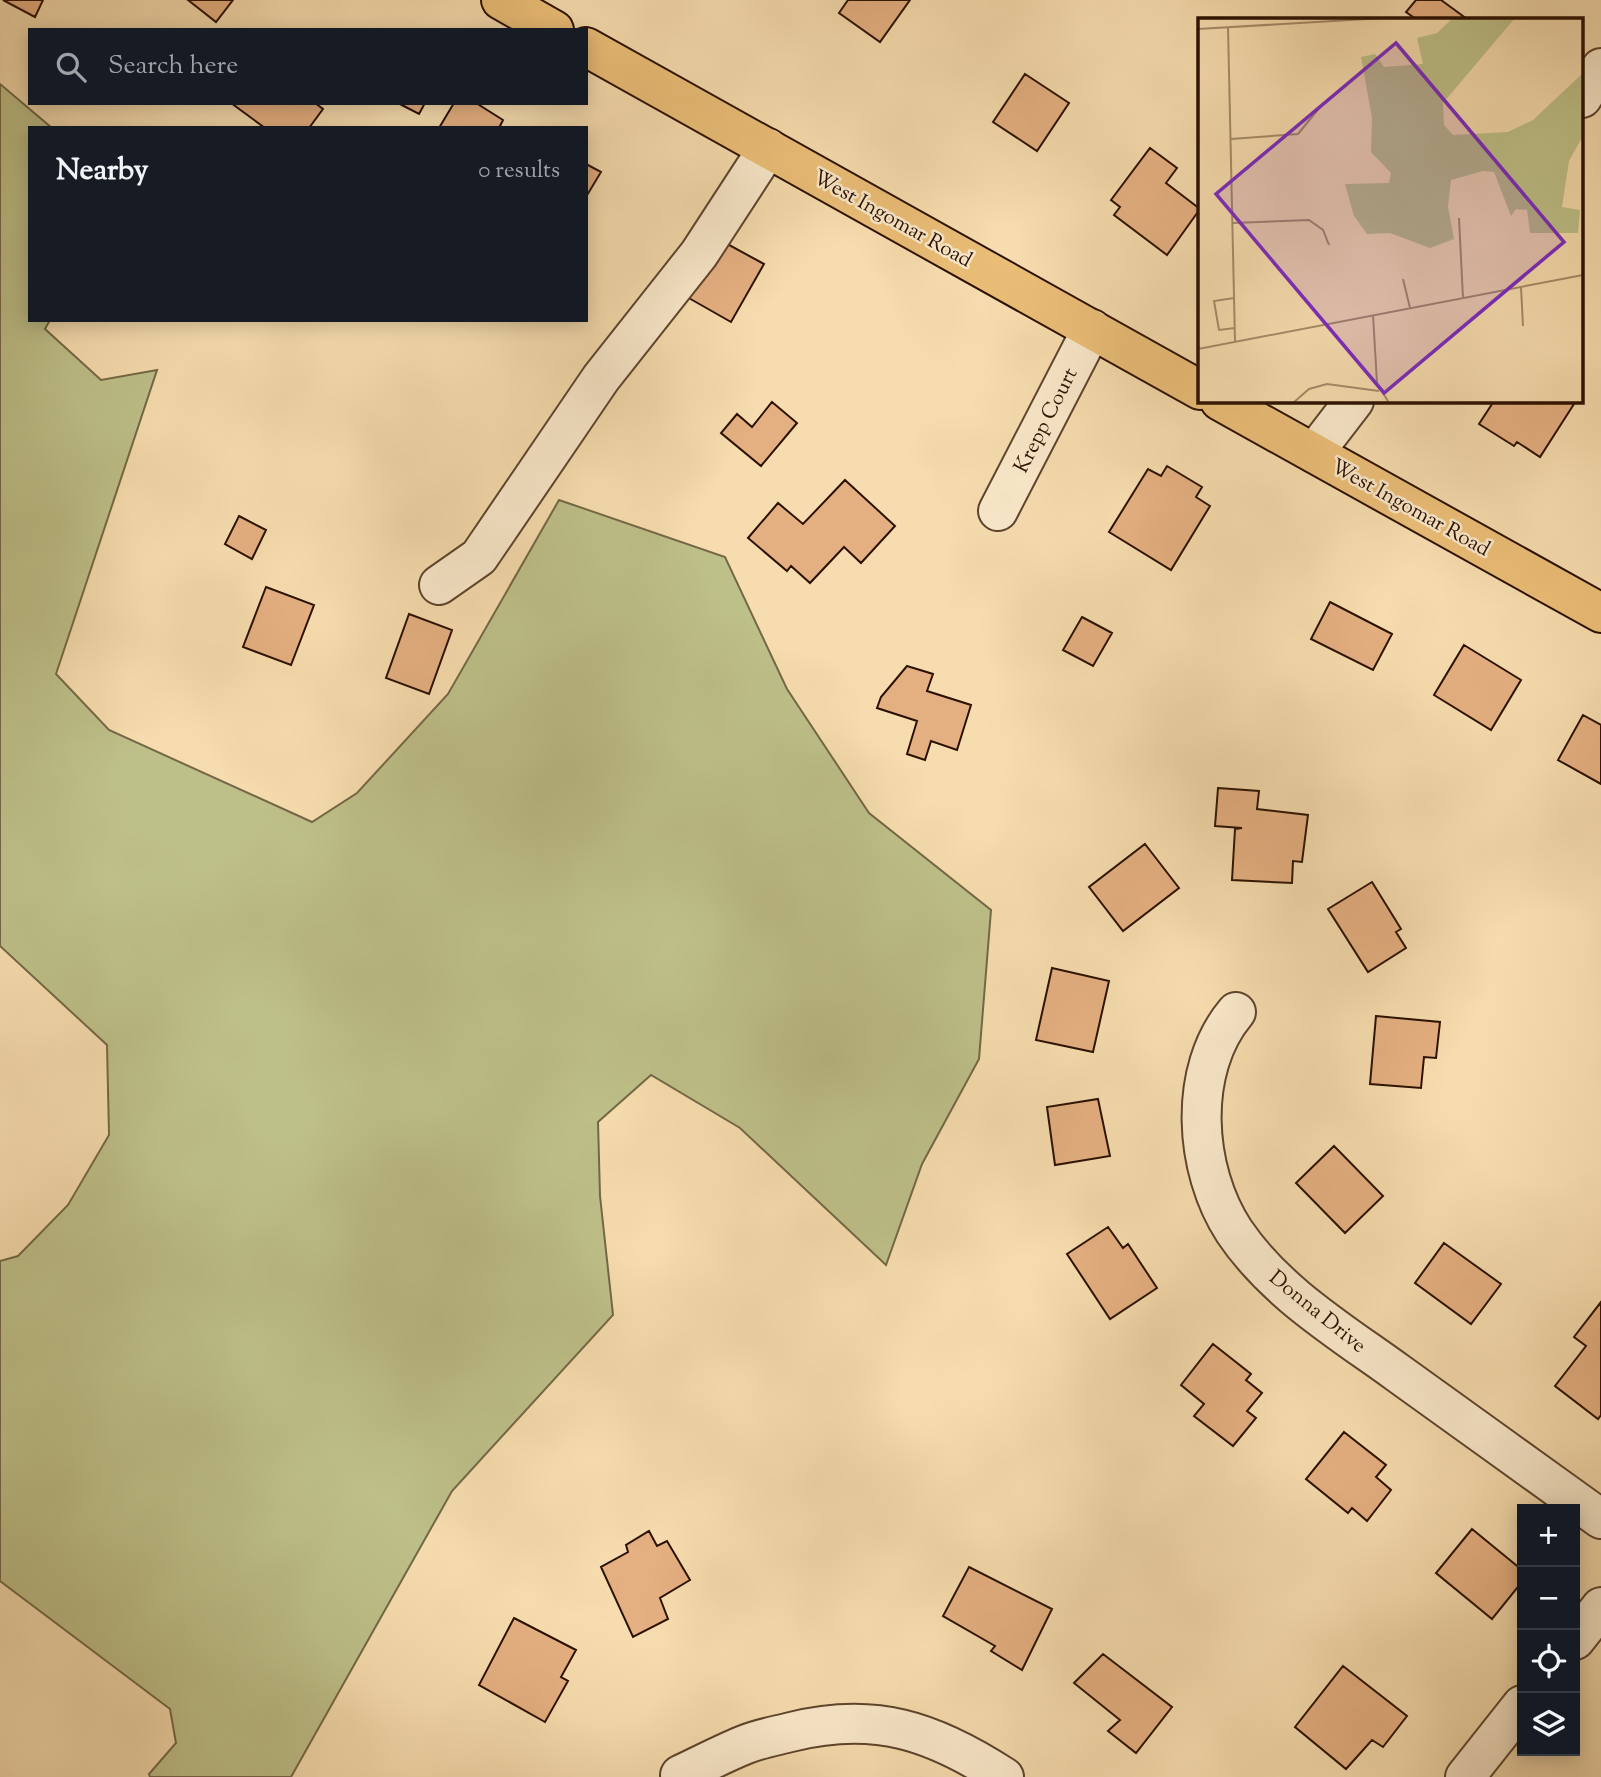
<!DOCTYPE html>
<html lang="en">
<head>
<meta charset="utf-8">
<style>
  body { margin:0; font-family:"Sorts Mill Goudy",serif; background:#242831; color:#f1f3f6 }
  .controls { position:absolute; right:21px; bottom:21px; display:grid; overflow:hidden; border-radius:0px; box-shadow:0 4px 18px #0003 }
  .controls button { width:63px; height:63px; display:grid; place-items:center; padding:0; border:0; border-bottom:2px solid #363941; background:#171b24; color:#f1f3f6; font:35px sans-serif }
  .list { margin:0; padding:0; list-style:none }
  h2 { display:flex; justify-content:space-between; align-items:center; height:91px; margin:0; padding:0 28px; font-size:30px }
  h2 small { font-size:23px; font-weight:400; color:#9ea1a6 }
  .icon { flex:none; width:38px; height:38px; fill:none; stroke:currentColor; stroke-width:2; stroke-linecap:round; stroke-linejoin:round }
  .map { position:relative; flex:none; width:1601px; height:1777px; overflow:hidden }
  .search { position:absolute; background:#171b24; box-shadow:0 4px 18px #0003; left:28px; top:28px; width:560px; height:77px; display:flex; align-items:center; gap:18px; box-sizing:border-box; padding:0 24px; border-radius:0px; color:#9ea1a6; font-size:26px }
  .panel { position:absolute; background:#171b24; box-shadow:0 4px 18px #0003; left:28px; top:126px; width:560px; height:196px; border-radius:0px }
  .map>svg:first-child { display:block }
  .green { fill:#bec089; stroke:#746846; stroke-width:2 }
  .building { fill:#e5b081; stroke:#2b1102; stroke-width:2 }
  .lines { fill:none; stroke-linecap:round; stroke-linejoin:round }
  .minor-casing { stroke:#5e442d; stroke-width:42 }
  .major-casing { stroke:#2b1102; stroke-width:42 }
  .minor { stroke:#f9e8ca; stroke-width:38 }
  .major { stroke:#ebbe77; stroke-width:38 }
  .labels { text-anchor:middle; stroke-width:5; stroke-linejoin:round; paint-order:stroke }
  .street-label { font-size:21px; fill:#2b1102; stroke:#f9e8ca }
  .inset-road { fill:none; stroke:#a58b69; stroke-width:2 }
  .view { fill:#7b2cbf; fill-opacity:0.15; stroke:#7b2cbf; stroke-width:3.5 }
  .inset-edge { fill:none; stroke:#2b1102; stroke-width:3.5 }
</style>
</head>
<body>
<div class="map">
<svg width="1601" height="1777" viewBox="0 0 1601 1777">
  <rect width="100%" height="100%" fill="#f6dcae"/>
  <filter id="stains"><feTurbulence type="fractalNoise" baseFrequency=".00286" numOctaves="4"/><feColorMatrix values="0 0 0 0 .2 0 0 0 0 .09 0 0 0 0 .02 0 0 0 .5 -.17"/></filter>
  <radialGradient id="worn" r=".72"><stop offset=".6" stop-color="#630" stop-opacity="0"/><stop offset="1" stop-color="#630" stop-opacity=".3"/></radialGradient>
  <path class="green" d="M0,84L52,128H30V320H50L45,329L101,380L157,370L56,674L109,730L312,822L357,793L448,694L559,500L725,557L787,689L869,813L991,910L979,1059L922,1164L886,1265L740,1128L651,1075L598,1122L600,1196L613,1315L452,1491L291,1777H150L149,1774L176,1743L170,1709L0,1581V1261L18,1256L68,1205L109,1135L107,1045L0,946Z"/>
  <path class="building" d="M3,0H43L35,17Z
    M188,0H233L216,22Z
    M848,0H910L880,42L839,13Z
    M1416,0H1441L1467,19H1416L1406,12Z
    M1025,74L1069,103L1037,151L993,122Z
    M231,103H315L323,109L309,128H265Z
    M398,103H425L419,114Z
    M454,103H476L503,120L499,128H439Z
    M1150,148L1177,168L1166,183L1200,209L1167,255L1114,215L1120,207L1111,200Z
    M586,164L601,172L586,197Z
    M720,240L764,264L731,322L687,297Z
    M1494,401H1570L1574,404L1540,457L1517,442L1514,446L1479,424Z
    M772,402L797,423L761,466L721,433L737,414L752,427Z
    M1167,466L1202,487L1196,497L1210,506L1171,570L1109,532L1148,469L1161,476Z
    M845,480L895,526L861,563L844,547L810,583L791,566L787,571L748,538L778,503L803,524Z
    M239,516L266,530L252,559L225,544Z
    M266,587L314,605L291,665L243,647Z
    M1330,602L1392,634L1373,670L1311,639Z
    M409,614L452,630L429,694L386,678Z
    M1082,617L1112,633L1093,666L1063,650Z
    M1464,645L1521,680L1491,730L1434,695Z
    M907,666L933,674L927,691L971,705L957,750L931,741L925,760L907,754L917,721L877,708L881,697Z
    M1583,715L1601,725V784L1558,760Z
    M1218,788L1259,791L1257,809L1308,815L1302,862L1293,861L1292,883L1232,880L1235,829L1242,828L1215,826Z
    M1145,844L1179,888L1123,931L1089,887Z
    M1372,882L1401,929L1396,932L1406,948L1368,972L1328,909Z
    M1052,968L1109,981L1093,1052L1036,1040Z
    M1376,1016L1440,1022L1436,1058L1424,1057L1421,1088L1370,1084Z
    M1098,1099L1110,1156L1055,1165L1047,1107Z
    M1334,1146L1383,1196L1345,1233L1296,1183Z
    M1108,1227L1123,1248L1128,1244L1157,1288L1110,1319L1067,1254Z
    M1444,1243L1501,1284L1471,1324L1415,1283Z
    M1601,1302V1415L1598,1419L1555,1386L1586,1346L1574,1337Z
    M1213,1344L1251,1374L1246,1380L1262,1393L1247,1411L1256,1418L1233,1446L1194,1416L1204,1404L1181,1385Z
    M1344,1432L1386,1465L1376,1477L1391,1490L1367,1521L1352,1508L1348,1513L1306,1479Z
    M1472,1529L1522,1570V1582L1492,1619L1436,1573Z
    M649,1531L657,1546L667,1541L690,1580L660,1598L668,1619L633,1637L601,1567L628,1552L626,1545Z
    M969,1567L1052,1609L1022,1670L991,1651L995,1646L943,1616Z
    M514,1618L576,1650L561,1677L568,1681L545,1722L479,1685Z
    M1103,1654L1172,1707L1136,1753L1108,1731L1120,1720L1074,1683Z
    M1343,1666L1407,1716L1383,1747L1372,1740L1346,1769L1295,1727Z"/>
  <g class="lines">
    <defs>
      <path id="minor" d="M1582,98L1601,68
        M1314,453L1354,401
        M998,511L1092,329
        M439,585L479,557L601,378L699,254L768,148
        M1236,1012C1187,1070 1194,1170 1234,1231C1275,1292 1340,1331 1398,1373C1466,1422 1533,1470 1601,1519
        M1575,1640L1601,1607
        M680,1775C701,1765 722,1754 744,1745C758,1739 775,1736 791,1732C875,1711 933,1731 1004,1777
        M1465,1777L1522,1705"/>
      <path id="major" d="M501,0L554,30
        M586,47L1200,390
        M1220,401L1601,613"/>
    </defs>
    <use href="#minor" class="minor-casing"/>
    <use href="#major" class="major-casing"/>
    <use href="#minor" class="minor"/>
    <use href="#major" class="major"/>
  </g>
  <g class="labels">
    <g class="street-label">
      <text transform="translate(893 218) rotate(29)" y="7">West Ingomar Road</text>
      <text transform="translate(1045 420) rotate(-63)" y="7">Krepp Court</text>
      <text transform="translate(1411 507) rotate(29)" y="7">West Ingomar Road</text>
      <text transform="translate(1318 1311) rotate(39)" y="7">Donna Drive</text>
    </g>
  </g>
  <g transform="translate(1198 18)">
    <rect width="385" height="385" fill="#f6dcae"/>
    <path d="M255,0H317L245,85L246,107L255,117L310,114L335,102L385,55V118L371,143L364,189L382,192L380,215H332L329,192L318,191L313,198L296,154L285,153L253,162L250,189L256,221L232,230L192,215L169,216L156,198L147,166L191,165L193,155L173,134L174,100L163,39L177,36L186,49L225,46L219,20L239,15Z" fill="#bec089"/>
    <path class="inset-road" d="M30,9L37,324M0,11L186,0M33,121L100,116L122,89M261,200L265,280M35,205L111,202L125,212L131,227M205,261L212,290M323,269L325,308M36,280L16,283L21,312L37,310M175,297L179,365L191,385M0,331L385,257M95,385L111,371L129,366L181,373"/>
    <path class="view" d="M198,25L366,224L186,375L18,176Z"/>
    <rect width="385" height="385" class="inset-edge"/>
  </g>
  <rect width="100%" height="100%" filter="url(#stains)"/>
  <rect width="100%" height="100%" fill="url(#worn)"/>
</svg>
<div class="controls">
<button>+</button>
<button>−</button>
<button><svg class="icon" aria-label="locate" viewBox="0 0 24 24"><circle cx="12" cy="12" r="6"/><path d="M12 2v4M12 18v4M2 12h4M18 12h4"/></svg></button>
<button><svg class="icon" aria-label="layers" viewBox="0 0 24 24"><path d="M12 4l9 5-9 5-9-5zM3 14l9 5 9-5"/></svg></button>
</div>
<div class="search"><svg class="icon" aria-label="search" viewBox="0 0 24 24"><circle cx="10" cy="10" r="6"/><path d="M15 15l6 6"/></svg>Search here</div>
<section class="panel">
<h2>Nearby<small>0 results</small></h2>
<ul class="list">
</ul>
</section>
</div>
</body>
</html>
